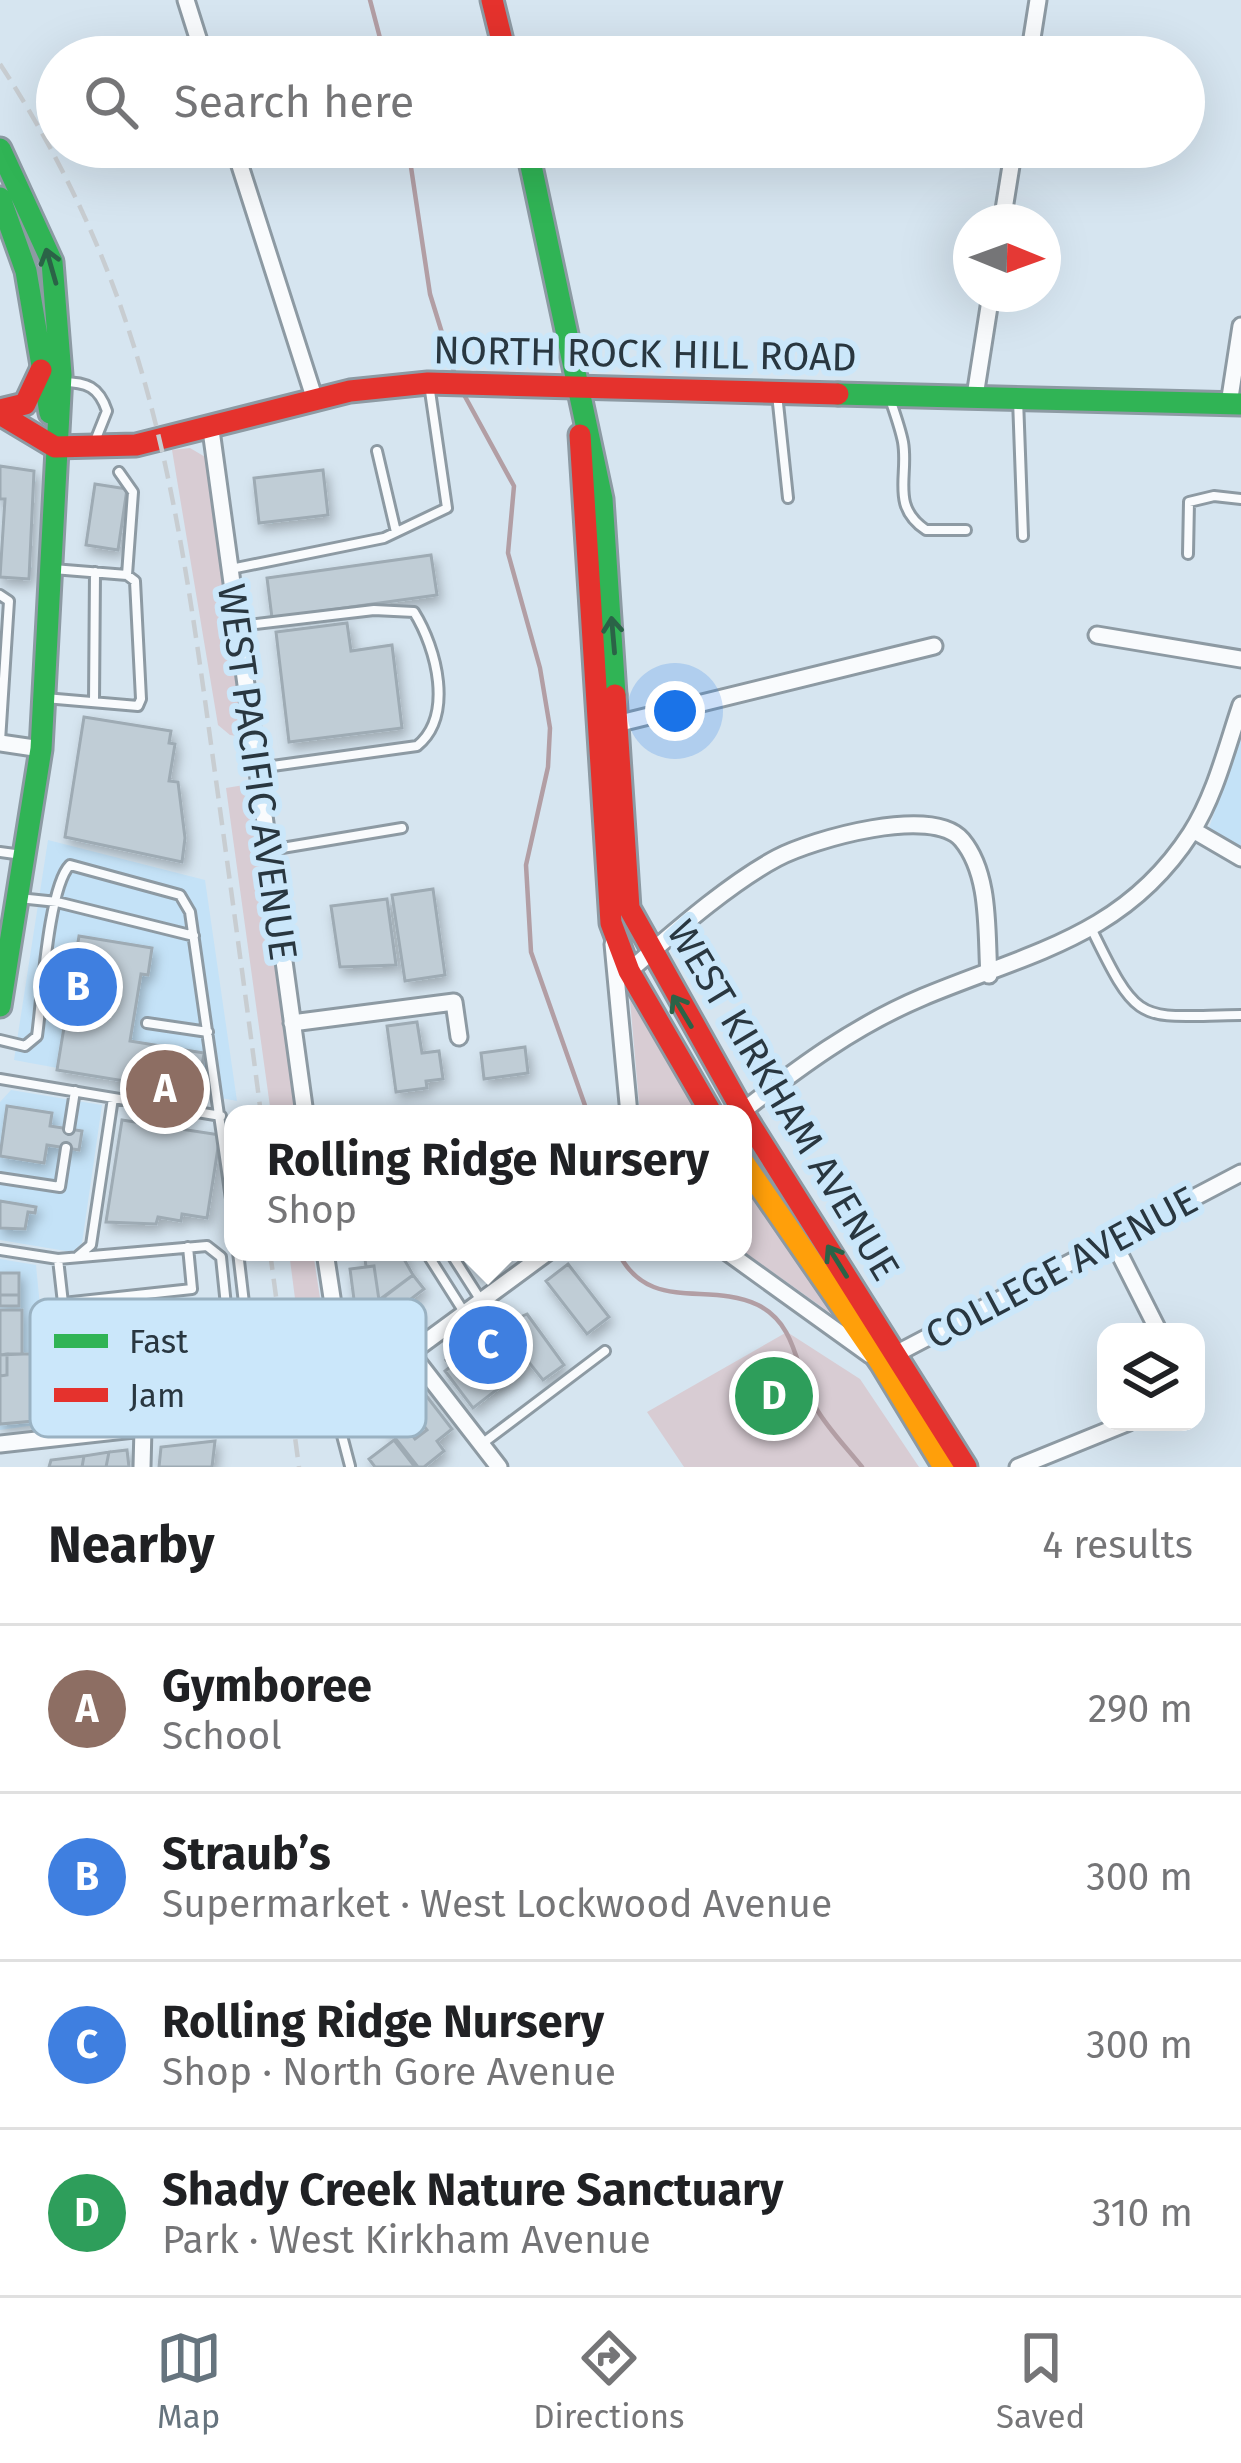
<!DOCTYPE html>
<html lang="en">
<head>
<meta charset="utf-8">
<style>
  body { margin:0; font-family:"Fira Sans",sans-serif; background:#f2f2f2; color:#202124 }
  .controls { position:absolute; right:36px; bottom:36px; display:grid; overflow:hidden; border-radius:24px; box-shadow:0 12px 48px #0002 }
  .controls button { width:108px; height:108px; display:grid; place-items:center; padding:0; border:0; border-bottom:3px solid #e0e0e0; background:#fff; color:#202124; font:60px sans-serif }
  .compass { position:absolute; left:953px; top:204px; width:108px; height:108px; border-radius:50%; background:#fff; box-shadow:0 12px 48px #0002; rotate:91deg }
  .you { position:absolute; left:675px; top:711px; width:42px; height:42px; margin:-30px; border:9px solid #fff; border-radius:50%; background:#1a73e8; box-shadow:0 0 0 18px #1a73e833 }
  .badge { display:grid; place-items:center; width:78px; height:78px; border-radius:50%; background:#66747e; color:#fff; font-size:39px; font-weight:700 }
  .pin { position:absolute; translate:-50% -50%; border:6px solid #fff; box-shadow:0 3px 12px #0006 }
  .popup { position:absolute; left:224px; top:1105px; width:528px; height:156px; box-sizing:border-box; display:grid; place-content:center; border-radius:24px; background:#fff; filter:drop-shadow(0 3px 9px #0005); font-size:39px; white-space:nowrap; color:#757577 }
  .popup b { font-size:45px; color:#202124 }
  .popup::after { content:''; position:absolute; left:50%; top:100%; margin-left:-24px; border:24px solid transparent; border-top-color:#fff }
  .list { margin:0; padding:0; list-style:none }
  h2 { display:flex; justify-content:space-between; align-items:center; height:156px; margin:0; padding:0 48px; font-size:51px }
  h2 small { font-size:39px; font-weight:400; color:#757577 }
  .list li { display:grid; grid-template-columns:78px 1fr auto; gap:36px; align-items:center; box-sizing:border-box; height:168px; padding:0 48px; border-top:3px solid #e0e0e0 }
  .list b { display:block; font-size:45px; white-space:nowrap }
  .list p { margin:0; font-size:39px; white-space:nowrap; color:#757577 }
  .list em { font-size:39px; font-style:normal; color:#757577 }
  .icon { flex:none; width:66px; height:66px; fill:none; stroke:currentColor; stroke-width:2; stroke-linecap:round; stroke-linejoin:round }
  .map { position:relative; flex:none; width:1241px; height:1467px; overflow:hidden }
  .search { position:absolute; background:#fff; box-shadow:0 12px 48px #0002; left:36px; right:36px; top:36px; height:132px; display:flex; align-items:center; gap:30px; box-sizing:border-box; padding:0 42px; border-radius:66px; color:#757577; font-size:45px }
  .sheet { height:828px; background:#fff }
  nav { display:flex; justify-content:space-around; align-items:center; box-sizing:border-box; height:168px; border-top:3px solid #e0e0e0; background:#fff; font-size:33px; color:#757577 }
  nav a { display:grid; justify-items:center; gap:6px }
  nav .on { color:#66747e }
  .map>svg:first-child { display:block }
  .built { fill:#c4e2f7 }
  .green { fill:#d8ccd3 }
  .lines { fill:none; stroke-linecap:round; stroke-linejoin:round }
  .stream { stroke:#b29ea4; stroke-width:4.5 }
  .building { fill:#c0cdd6; stroke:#9eabb4; stroke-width:3; filter:url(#shadow) }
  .lane-casing { stroke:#8d9aa3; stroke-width:14 }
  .street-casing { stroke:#8d9aa3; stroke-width:21 }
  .fast-casing { stroke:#8d9aa3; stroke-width:27 }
  .slow-casing { stroke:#8d9aa3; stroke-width:27 }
  .jam-casing { stroke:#8d9aa3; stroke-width:27 }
  .lane { stroke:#f9fbfd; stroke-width:8 }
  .street { stroke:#f9fbfd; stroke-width:15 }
  .fast { stroke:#30b455; stroke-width:21 }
  .slow { stroke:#ff9f0a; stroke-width:21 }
  .jam { stroke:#e5322d; stroke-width:21 }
  .rail { stroke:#c8cdd1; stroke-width:4.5; stroke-dasharray:18 9; stroke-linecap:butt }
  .oneway { stroke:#2b6347 }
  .labels { text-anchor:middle; stroke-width:12; stroke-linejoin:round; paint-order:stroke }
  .street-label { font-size:39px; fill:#293740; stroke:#cbe7fa }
  .key { fill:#cbe7fa; stroke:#9ab2c2; stroke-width:3 }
  .key-label { font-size:33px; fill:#293740 }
</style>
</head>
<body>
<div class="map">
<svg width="1241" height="1467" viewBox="0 0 1241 1467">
  <defs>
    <filter id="shadow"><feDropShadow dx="3.5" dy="6" stdDeviation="6" flood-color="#0004"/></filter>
  </defs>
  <rect width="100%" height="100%" fill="#d6e5f0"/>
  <path class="built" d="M1241,735V851L1209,828Z
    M48,840L205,880L237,1101L14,1060Z
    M11,1090L102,1105L82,1243L72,1252L0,1240V1102Z
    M0,1259L36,1265L42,1327L37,1329L35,1425L0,1430Z
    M240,1323L252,1330L256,1401L53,1422L56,1347Z"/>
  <path class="green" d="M190,448L207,458L244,737L230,735L218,725L172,450Z
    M250,784L298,1114H271L226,788Z
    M630,1000L698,1114H640Z
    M743,1182L840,1320L743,1251Z
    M289,1252H313L326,1337L317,1340L319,1385L311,1388L310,1375L305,1376Z
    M787,1332L860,1379L919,1467H684L647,1412Z"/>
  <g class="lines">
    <path class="stream" d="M370,0L385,57
      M408,147L430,294L455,375
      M462,391L514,486L508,553L540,668L550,728L548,767L526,865L531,952L588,1114
      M618,1252C648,1314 708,1281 758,1305C799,1326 795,1372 816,1408C828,1429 847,1448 862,1467"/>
  </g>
  <path class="building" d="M0,466L34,471L29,579L0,577L5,499H0Z
    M323,470L328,515L259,523L254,478Z
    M95,484L127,489L118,550L86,545Z
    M431,555L437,595L272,618L267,578Z
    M347,623L351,651L392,645L402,728L289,742L276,632Z
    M84,717L171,731L169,743L175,744L169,781L178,782L185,838L182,862L65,837Z
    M433,889L445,975L405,981L392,895Z
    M387,899L396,965L340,967L331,906Z
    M79,936L152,948L148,975L141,974L130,1041L204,1053L198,1093L57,1070Z
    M417,1022L422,1053L439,1051L443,1079L426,1081L427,1088L396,1092L387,1026Z
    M525,1047L528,1073L484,1079L481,1053Z
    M7,1106L52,1113L50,1126L82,1131L79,1150L47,1145L44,1163L0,1156Z
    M122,1120L220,1135L207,1218L182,1214L181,1221L158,1217L156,1224L106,1222Z
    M0,1201L36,1207L35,1213L28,1212L25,1229L0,1228Z
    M364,1252H400L413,1275L379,1300L374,1266L366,1267Z
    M470,1252H506L508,1256L483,1272Z
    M568,1264L609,1317L587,1334L546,1281Z
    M374,1266L379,1300L356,1315L350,1269Z
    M0,1273H19V1295H0Z
    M413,1275L424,1289L407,1302L420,1319L393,1339L380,1321L394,1310L384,1297Z
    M0,1295H19V1306H0Z
    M381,1309L386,1316L380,1321L393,1339L363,1360L351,1330Z
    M0,1310H22V1354L0,1355Z
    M527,1314L564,1365L543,1380L500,1326Z
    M495,1330L525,1368L473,1408L445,1371L451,1366L446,1360L460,1349L464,1355Z
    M245,1338L251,1396L230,1398L224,1341Z
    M224,1341L230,1398L204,1401L198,1344Z
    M144,1346L151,1407L118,1411L111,1349Z
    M7,1354V1375L0,1376V1355Z
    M7,1354H36L34,1421L0,1424V1376L7,1375Z
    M181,1359L185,1403L172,1404L168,1360Z
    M199,1359L204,1401L185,1403L182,1371L189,1370L188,1360Z
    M103,1366L104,1371L113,1370L118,1411L89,1414L85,1372Z
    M78,1378L79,1393H86L85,1414L54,1417L55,1388Z
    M418,1385L452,1429L437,1441L444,1451L424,1467H418L388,1429L400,1419L415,1439L427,1430L402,1397Z
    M394,1440L415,1467H375L369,1459Z
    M215,1441L212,1467H159L161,1447Z
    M127,1450L129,1467H106L109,1452Z
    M109,1452L106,1467H82L84,1456Z
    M84,1456L82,1467H49L51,1460Z"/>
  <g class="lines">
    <defs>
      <path id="lane" d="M62,382C87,382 99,387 107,411L95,441
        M777,394L788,498
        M889,396C894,411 900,427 903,442C909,476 890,506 926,530H966
        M1018,399L1023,536
        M377,451L396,532
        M119,472L133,492L127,575
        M1188,554L1189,502L1214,496L1241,499
        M231,569L384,538L447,508L429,384
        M0,595L9,601L0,741
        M239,626L374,610L414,612C437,649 454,716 417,746L258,768
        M45,698L138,706L141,699L135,581L127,575L53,569
        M94,702L95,572
        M270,850L402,828
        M0,852L22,855
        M19,898L57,902L194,936
        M1092,930C1140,1029 1139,1016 1241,1015
        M147,1023L208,1032
        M0,1040L25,1046L37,1036C42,1001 48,887 70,865L180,895L190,912L233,1213
        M0,1079L221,1116
        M69,1129L75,1091
        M0,1178L60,1187L66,1148
        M0,1250L58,1259L207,1246L221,1257L227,1315
        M238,1252L244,1303L260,1330L267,1414
        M426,1252L464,1312
        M450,1252L480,1299
        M78,1256L91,1245L113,1098
        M58,1259L63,1303L192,1289L188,1247
        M155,1324L165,1425
        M334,1405L350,1466
        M44,1436L46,1349L57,1335L248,1313
        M483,1443L605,1351"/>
      <path id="street" d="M186,0L204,57
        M1029,57L1038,0
        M234,147L315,400
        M1002,222L1014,147
        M975,396L991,294
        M1229,404L1241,326
        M211,430L305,1114
        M1097,635L1241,659
        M608,726L934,646
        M0,743L41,749
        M1193,830L1241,858
        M613,944L629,1114
        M629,971C671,935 728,884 777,858C813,839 933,805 962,840C991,875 986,933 989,975
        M292,1023L454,1002L459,1037
        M739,1114C798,1068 854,1026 923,997C1028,953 1124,937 1191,833C1215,796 1227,746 1241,705
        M1113,1241L1159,1332
        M325,1252L344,1376L356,1393
        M727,1252L870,1355
        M410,1352L499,1467
        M890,1357L1241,1173
        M0,1444L322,1408L356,1393L548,1252
        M142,1467L143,1428
        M1018,1467L1129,1422"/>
      <path id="fast" d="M527,147L602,499L615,695
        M0,149L52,262L61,375L41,749L0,1006
        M0,198L26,271L50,413
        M838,394L1241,404"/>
      <path id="slow" d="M743,1162L881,1363L944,1467"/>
      <path id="jam" d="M492,0L506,57
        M0,410L25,404L41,370
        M0,414L55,447L136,445L350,391L428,383L838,394
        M580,435L611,923L629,971L712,1114
        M615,695L629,908L748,1121L966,1467"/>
    </defs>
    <use href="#lane" class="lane-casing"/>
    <use href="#street" class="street-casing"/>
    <use href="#fast" class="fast-casing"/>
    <use href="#slow" class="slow-casing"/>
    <use href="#jam" class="jam-casing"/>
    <use href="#lane" class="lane"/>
    <use href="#street" class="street"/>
    <use href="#fast" class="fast"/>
    <use href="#slow" class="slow"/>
    <use href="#jam" class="jam"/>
    <path class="rail" d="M0,64C146,287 176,487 211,744C228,867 245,991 261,1114
      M270,1252L299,1467"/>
  </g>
  <defs><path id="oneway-shaft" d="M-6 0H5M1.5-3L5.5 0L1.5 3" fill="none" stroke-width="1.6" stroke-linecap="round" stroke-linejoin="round" transform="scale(3)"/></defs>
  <g class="oneway">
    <use href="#oneway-shaft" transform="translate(51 266) rotate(-106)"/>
    <use href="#oneway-shaft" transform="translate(613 635) rotate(-95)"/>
    <use href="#oneway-shaft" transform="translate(682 1011) rotate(-121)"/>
    <use href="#oneway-shaft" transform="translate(837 1261) rotate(-122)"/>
  </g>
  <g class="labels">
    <g class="street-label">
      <text transform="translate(645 353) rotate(1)" y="14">NORTH ROCK HILL ROAD</text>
      <text transform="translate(258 772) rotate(82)" y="14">WEST PACIFIC AVENUE</text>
      <text transform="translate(784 1100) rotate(59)" y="14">WEST KIRKHAM AVENUE</text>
      <text transform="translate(1061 1267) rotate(-28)" y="14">COLLEGE AVENUE</text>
    </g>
  </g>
  <rect x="30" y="1299" width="396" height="138" rx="18" class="key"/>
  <rect x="54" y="1334" width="54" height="14" fill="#30b455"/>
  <rect x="54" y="1388" width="54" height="14" fill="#e5322d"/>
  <g class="key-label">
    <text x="129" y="1353">Fast</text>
    <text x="129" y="1407">Jam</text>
  </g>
</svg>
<div class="controls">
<button><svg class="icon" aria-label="layers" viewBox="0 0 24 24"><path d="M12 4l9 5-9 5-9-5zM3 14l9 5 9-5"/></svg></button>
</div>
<svg class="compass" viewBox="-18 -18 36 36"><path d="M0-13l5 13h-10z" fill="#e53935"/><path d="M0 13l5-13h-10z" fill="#757577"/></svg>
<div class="you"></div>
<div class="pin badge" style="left:165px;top:1089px;background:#8d6e63">A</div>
<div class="pin badge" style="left:78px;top:987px;background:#3f7fe0">B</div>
<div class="pin badge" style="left:488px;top:1345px;background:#3f7fe0">C</div>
<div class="popup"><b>Rolling Ridge Nursery</b>Shop</div>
<div class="pin badge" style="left:774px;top:1396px;background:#2e9e5b">D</div>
<div class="search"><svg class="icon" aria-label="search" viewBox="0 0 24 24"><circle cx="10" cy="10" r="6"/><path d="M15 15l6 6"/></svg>Search here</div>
</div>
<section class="sheet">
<h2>Nearby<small>4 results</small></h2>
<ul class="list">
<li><span class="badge" style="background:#8d6e63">A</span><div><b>Gymboree</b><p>School</p></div><em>290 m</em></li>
<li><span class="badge" style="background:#3f7fe0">B</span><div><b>Straub’s</b><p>Supermarket · West Lockwood Avenue</p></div><em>300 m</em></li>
<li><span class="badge" style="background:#3f7fe0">C</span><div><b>Rolling Ridge Nursery</b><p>Shop · North Gore Avenue</p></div><em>300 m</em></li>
<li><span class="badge" style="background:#2e9e5b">D</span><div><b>Shady Creek Nature Sanctuary</b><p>Park · West Kirkham Avenue</p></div><em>310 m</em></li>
</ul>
</section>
<nav>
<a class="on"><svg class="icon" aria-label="map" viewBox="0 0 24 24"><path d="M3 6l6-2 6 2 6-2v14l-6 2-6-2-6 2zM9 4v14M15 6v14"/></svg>Map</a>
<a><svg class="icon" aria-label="directions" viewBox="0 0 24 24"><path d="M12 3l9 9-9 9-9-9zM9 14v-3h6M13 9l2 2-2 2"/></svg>Directions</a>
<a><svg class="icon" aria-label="saved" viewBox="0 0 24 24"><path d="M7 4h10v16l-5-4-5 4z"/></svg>Saved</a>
</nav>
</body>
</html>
